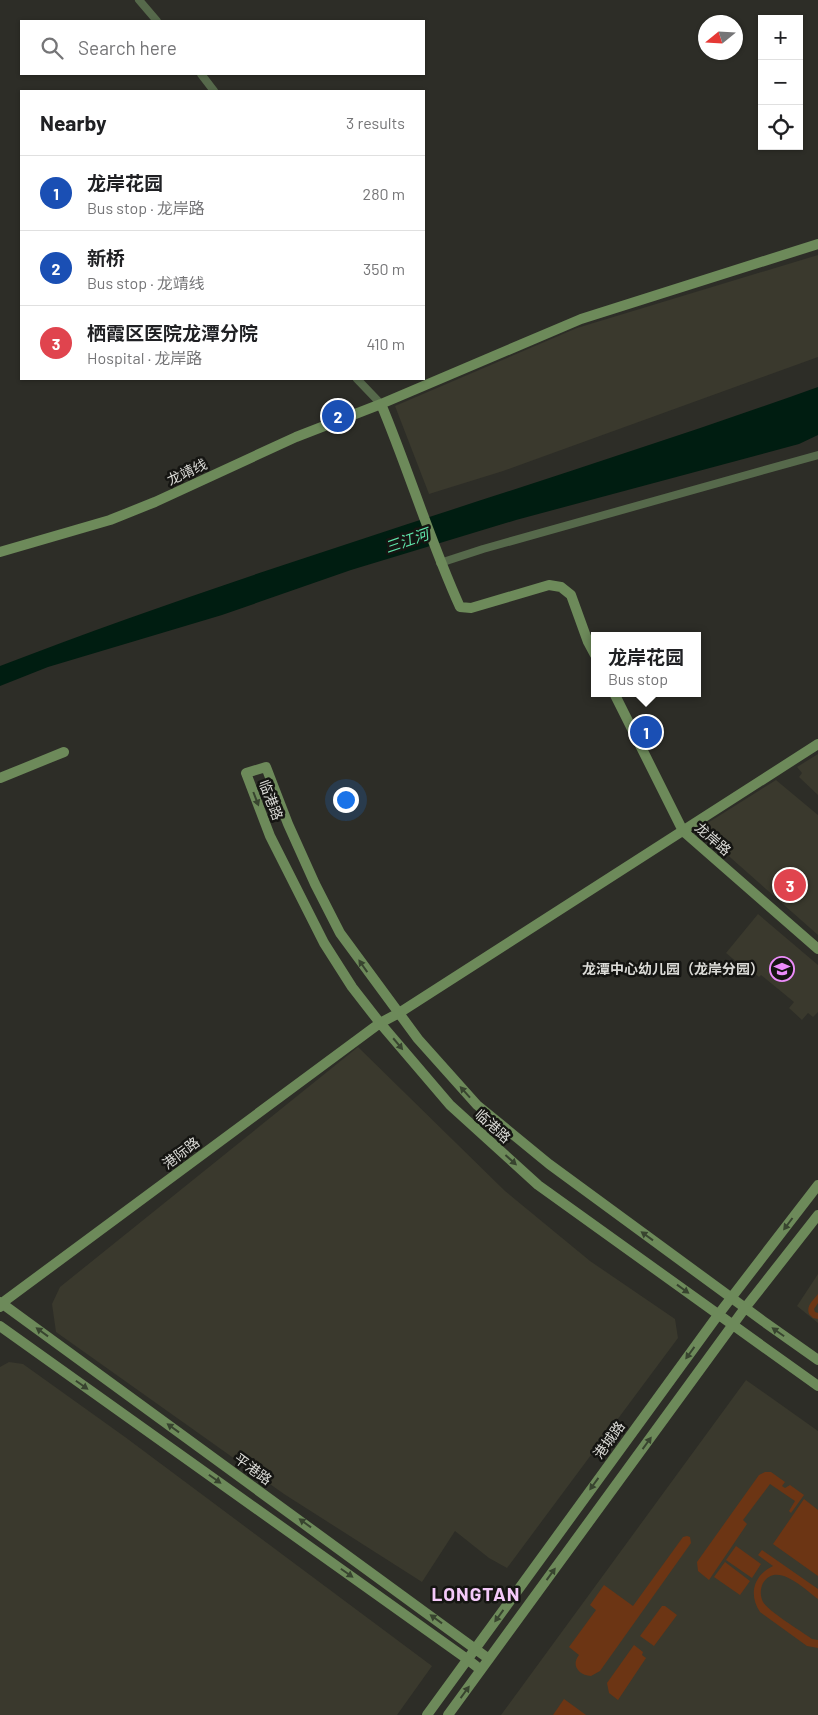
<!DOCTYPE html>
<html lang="en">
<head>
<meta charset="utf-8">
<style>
  body { margin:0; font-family:Barlow,"Noto Sans SC",sans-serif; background:#f6f6f6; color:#202124 }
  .controls { position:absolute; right:15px; top:15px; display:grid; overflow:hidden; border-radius:0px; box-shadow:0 1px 4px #0004 }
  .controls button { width:45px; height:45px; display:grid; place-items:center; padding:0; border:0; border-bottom:1px solid #e0e0e0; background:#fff; color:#202124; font:25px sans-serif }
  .compass { position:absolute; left:698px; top:15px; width:45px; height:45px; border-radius:50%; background:#fff; box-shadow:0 1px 4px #0004; rotate:252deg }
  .you { position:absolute; left:345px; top:799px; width:18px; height:18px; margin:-12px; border:4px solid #fff; border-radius:50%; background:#1a73e8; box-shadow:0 0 0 8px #1a73e833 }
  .badge { display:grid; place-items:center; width:32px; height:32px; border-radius:50%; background:#0b8043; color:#fff; font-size:16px; font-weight:700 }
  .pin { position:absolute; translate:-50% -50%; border:2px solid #fff; box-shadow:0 1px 5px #0006 }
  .popup { position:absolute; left:591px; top:632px; width:110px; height:65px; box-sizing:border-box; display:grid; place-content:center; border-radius:0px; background:#fff; filter:drop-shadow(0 1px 4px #0005); font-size:16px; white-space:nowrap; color:#757577 }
  .popup b { font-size:19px; color:#202124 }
  .popup::after { content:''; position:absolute; left:50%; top:100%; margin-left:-10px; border:10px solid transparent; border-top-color:#fff }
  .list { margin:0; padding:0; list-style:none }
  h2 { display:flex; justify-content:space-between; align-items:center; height:65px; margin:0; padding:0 20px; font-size:21px }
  h2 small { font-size:16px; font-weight:400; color:#757577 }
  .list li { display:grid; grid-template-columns:32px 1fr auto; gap:15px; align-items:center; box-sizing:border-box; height:75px; padding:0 20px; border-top:1px solid #e0e0e0 }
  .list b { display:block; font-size:19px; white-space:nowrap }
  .list p { margin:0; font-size:16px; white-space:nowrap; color:#757577 }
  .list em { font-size:16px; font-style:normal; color:#757577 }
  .icon { flex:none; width:28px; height:28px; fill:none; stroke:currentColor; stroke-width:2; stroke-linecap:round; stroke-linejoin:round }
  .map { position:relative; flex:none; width:818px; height:1715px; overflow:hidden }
  .search { position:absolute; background:#fff; box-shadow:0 1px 4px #0004; left:20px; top:20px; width:405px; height:55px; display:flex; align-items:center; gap:12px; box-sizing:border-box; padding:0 18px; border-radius:0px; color:#757577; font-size:19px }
  .panel { position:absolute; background:#fff; box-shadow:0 1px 4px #0004; left:20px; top:90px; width:405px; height:290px; border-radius:0px }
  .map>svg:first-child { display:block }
  .built { fill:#3a392d }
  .green { fill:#6c3514 }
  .water { fill:#001d11 }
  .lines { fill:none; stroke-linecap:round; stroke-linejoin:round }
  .street { stroke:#56694b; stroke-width:8 }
  .secondary { stroke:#6d8a5a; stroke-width:10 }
  .oneway { fill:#38442f }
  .labels { text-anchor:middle; stroke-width:5; stroke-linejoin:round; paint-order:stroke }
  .street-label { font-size:14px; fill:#dbdbd7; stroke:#151512 }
  .poi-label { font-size:14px; font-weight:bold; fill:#dbdbd7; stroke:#151512; text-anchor:end }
  .water-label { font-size:15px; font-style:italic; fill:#5fe5ab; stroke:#151512 }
  .district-label { font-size:19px; font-weight:bold; letter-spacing:1px; fill:#f4c9f9; stroke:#151512 }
</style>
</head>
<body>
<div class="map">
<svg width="818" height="1715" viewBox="0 0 818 1715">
  <rect width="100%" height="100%" fill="#2d2d27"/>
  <path class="built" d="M818,255V357L503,471L429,494L395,406L577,328Z
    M818,754V795L799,777L802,773L797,767Z
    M776,780L818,815V935L705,835L706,824Z
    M758,914L818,965V1012L813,1017L808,1013L802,1020L789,1008L794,1002L761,975L759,977L753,972L751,974L726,953Z
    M358,1047L505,1191L590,1261L675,1319L678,1338L507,1568L489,1558L455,1531L422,1582L284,1494L56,1332L52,1304L60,1287Z
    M818,1274V1323L797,1306Z
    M9,1362L23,1364L125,1437L432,1666L397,1715H0V1367Z
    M746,1380L818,1431V1715H501Z"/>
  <path class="green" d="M818,1294V1303L814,1309L815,1312L818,1313V1319L813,1318L809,1314C806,1305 813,1301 818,1294Z
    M765,1472H771L785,1482L782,1486L785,1488L790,1485L804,1495L791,1513L789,1511L795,1501L770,1484L743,1520L747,1524L709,1580L698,1571L697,1562L759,1475Z
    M804,1499L818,1510V1576L773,1544Z
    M687,1536L690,1537L691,1543L600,1671L591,1676C578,1675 571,1665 579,1655L569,1647L596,1610L590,1605L604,1585L633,1606L683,1537Z
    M736,1546L761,1564L752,1578L726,1560Z
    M762,1550L818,1589V1599C804,1589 777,1561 763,1583C760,1589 760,1596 763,1602C768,1611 801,1631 812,1639L818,1640V1648L807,1646L760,1612C748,1594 754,1575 773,1566L758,1555Z
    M725,1562L750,1581L740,1595L714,1577Z
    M662,1606H665L677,1615L654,1646L640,1636Z
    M634,1645L643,1652L642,1655L646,1658L618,1700L609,1693L607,1683Z
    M564,1699L586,1715H553Z"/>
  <path class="water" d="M818,387V435L799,444L516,520L351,570L222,615L48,667L0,686V666C269,562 547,484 818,387Z"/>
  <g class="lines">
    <path class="street" d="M139,0L157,21
      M201,74L214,91
      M357,379L381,404
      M440,563L483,549L818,455"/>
    <path class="secondary" d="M381,404C409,471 430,541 460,607L471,608L549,585L561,587L571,595L588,642L595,655
      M0,552L110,520L155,502L296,437L381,404L581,319L818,244
      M614,693L683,831L818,949
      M0,778L64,752
      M0,1302L489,1659
      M0,1307L2,1303L380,1023L399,1013L818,744
      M0,1326L467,1659L481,1670
      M818,1360L763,1321L549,1164L477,1105L418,1039L340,933L315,884L288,824L266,767L246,773L270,836L324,943L352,987L380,1023L450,1105L538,1185L818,1386
      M427,1715L718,1315L818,1185
      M448,1715L745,1308L818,1215"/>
  </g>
  <defs><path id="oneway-solid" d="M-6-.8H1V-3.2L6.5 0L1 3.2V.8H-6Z" transform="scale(1.25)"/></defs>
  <g class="oneway">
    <use href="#oneway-solid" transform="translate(256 799) rotate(69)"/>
    <use href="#oneway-solid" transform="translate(363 966) rotate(-125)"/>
    <use href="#oneway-solid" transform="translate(398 1044) rotate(50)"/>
    <use href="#oneway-solid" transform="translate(465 1092) rotate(-132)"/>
    <use href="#oneway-solid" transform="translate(511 1160) rotate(42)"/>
    <use href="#oneway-solid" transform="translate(788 1224) rotate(127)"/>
    <use href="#oneway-solid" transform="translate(647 1236) rotate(-144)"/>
    <use href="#oneway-solid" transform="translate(683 1289) rotate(36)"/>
    <use href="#oneway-solid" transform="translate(42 1332) rotate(-144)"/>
    <use href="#oneway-solid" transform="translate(778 1332) rotate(-145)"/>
    <use href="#oneway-solid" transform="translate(690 1353) rotate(126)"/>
    <use href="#oneway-solid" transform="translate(82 1385) rotate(35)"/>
    <use href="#oneway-solid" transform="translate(173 1428) rotate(-144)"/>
    <use href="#oneway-solid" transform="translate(647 1443) rotate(-54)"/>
    <use href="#oneway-solid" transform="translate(215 1479) rotate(35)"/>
    <use href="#oneway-solid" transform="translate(594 1484) rotate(126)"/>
    <use href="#oneway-solid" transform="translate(305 1523) rotate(-144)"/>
    <use href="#oneway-solid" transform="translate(347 1573) rotate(35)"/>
    <use href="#oneway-solid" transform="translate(551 1574) rotate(-54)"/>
    <use href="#oneway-solid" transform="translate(499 1616) rotate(126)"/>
    <use href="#oneway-solid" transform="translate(436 1619) rotate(-144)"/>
    <use href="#oneway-solid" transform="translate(465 1692) rotate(-54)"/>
  </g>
  <defs>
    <symbol id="school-ring" viewBox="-11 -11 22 22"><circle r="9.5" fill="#151512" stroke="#ec8cfa" stroke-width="1.5"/><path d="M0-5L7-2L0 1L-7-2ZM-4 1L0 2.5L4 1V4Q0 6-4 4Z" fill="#ec8cfa"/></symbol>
  </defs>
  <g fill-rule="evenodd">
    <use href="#school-ring" x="768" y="955" width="28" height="28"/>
  </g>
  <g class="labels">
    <g class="street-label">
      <text transform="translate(187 472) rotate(-25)" y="5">龙靖线</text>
      <text transform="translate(271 800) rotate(69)" y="5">临港路</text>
      <text transform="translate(713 839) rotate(41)" y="5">龙岸路</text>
      <text transform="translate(493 1126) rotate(42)" y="5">临港路</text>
      <text transform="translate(181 1153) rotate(-37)" y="5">港际路</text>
      <text transform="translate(609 1440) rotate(-54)" y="5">港城路</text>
      <text transform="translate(253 1469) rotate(36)" y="5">平港路</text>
    </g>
    <g class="poi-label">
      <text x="764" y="974">龙潭中心幼儿园（龙岸分园）</text>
    </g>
    <g class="water-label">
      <text transform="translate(407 541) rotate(-19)" y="5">三江河</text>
    </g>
    <g class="district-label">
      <text x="476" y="1601">LONGTAN</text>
    </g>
  </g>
</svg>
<div class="controls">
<button>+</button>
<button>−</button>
<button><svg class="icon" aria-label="locate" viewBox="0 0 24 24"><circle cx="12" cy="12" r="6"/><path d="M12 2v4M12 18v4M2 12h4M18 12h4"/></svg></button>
</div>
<svg class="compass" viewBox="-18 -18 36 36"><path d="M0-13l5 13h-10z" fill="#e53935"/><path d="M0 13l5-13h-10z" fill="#757577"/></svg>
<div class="you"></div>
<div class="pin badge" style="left:646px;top:732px;background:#1a4fb4">1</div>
<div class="popup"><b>龙岸花园</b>Bus stop</div>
<div class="pin badge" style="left:338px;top:416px;background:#1a4fb4">2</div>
<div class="pin badge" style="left:790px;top:885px;background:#e0444e">3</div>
<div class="search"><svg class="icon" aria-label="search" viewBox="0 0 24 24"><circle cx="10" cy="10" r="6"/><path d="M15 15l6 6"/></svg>Search here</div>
<section class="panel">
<h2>Nearby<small>3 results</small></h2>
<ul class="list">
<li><span class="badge" style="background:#1a4fb4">1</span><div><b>龙岸花园</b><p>Bus stop · 龙岸路</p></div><em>280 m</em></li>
<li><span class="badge" style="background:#1a4fb4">2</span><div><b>新桥</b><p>Bus stop · 龙靖线</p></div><em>350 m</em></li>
<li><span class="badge" style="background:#e0444e">3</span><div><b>栖霞区医院龙潭分院</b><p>Hospital · 龙岸路</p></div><em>410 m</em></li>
</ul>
</section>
</div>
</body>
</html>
